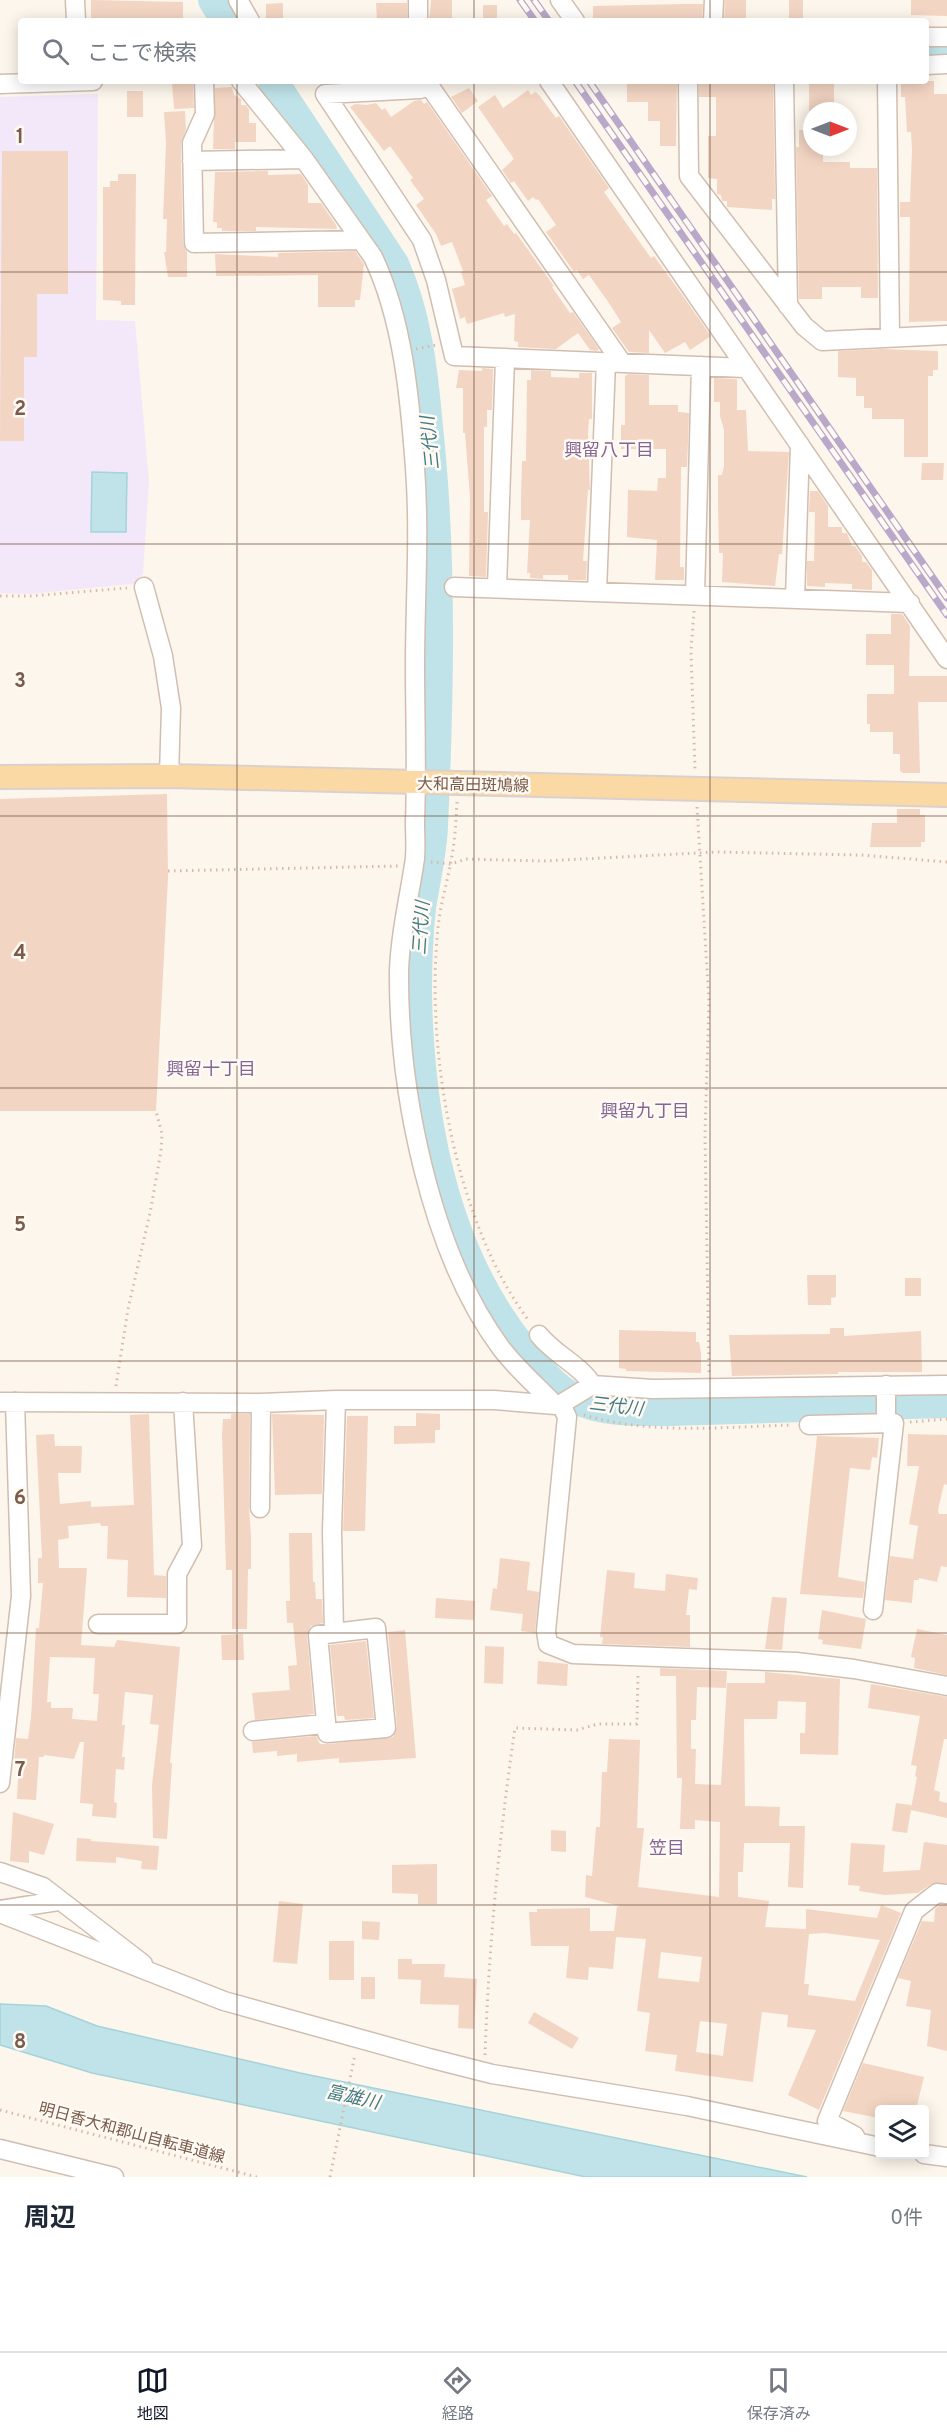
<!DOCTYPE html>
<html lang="ja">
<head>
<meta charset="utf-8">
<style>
  body { margin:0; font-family:Overpass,"Noto Sans JP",sans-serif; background:#f2f2f3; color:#1f2937 }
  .controls { position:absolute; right:18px; bottom:18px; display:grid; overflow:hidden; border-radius:6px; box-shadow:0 3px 15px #0003 }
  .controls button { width:54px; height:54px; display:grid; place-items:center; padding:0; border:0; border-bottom:2px solid #e0e1e3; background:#fff; color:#1f2937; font:30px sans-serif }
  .compass { position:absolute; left:803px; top:102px; width:54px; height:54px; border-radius:50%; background:#fff; box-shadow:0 3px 15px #0003; rotate:90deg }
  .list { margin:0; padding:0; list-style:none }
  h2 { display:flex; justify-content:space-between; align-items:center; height:78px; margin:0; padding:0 24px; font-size:26px }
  h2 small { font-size:20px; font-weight:400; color:#747a83 }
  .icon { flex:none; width:33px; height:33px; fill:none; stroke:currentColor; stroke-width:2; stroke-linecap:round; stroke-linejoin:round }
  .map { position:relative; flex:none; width:947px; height:2177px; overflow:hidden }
  .search { position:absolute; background:#fff; box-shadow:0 3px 15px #0003; left:18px; right:18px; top:18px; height:66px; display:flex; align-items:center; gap:15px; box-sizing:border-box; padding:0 21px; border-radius:6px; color:#747a83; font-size:22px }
  .sheet { height:174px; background:#fff }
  nav { display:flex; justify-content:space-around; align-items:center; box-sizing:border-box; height:84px; border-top:2px solid #e0e1e3; background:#fff; font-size:16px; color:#747a83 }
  nav a { display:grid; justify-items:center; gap:3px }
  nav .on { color:#111827 }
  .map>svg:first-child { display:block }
  .education { fill:#f3e8fa }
  .water { fill:#bfe3e8; stroke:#a5d3da; stroke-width:1.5 }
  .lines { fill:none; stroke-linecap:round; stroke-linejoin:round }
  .river { stroke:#bfe3e8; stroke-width:30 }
  .building { fill:#f3d5c3; fill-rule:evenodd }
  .minor-casing { stroke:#d1beb0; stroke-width:21 }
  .major-casing { stroke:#dad1cd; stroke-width:26 }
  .path { stroke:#d9b8a5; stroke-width:3; stroke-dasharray:1.5 4.5; stroke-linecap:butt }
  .minor { stroke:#fff; stroke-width:18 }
  .major { stroke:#fbd9a5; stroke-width:22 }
  .rail-casing { stroke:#b9a8c9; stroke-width:7 }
  .rail { stroke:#fffaf3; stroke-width:4.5; stroke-dasharray:14; stroke-linecap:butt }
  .grid { fill:none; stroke:#7a5c4d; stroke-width:1.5; stroke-opacity:0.55 }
  .labels { text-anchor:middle; stroke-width:5; stroke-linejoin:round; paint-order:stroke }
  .street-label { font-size:16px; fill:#7a5c4d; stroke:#fffaf3 }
  .water-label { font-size:18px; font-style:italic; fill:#437c86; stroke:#fffaf3 }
  .neighbourhood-label { font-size:18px; fill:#846695; stroke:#fffaf3 }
  .grid-label { font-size:20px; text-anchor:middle; font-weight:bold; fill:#7a5c4d; stroke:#fffaf3; stroke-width:5; stroke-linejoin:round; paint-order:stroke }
</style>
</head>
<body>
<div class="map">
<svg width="947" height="2177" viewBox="0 0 947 2177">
  <rect width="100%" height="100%" fill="#fdf6ec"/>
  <path class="education" d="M98,94L96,320L135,321L149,482L143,574L133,584L30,594L0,593V97Z"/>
  <path class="water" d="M92,472L127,473L126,532H91Z
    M0,2004L46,2006L97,2026L300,2073L807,2177H586L92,2073L0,2045Z"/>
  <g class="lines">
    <path class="river" d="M213,0L226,21
      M926,51H947
      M273,81L394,264C417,315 423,371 428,427C442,557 439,694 433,826C432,853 425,881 421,908C418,935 417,965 417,992C419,1117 443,1250 523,1349C537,1367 554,1388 574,1398C602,1413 638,1411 669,1411L947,1403"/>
  </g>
  <path class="building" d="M91,0L183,2V21H91Z
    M431,0H452V21H429Z
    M725,0H746V21H724Z
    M789,0H803V21H789Z
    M911,0H947V16L911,15Z
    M283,3V18H266V4Z
    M376,3H407V21H377Z
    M683,4H703L702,21H593V6Z
    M483,5H497V21H483Z
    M627,81H677L676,146H660V121H648V102H627Z
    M699,81H773L775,199H772V210L727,207V201H722L721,195L717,194V179L708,178V136H716V97H699Z
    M809,81H834V111H809Z
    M901,81H934V94H947V321L909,322L910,217H900V202H910L912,150L911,132H907L905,97H901Z
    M193,83L194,108L174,109L172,84Z
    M232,87L234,95L241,99V105H246L249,109V123H256V142H235V149H213L215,88Z
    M469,88L478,101L462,113L451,97Z
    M528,90L531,95L535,92L539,95L556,118L559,116L609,188L604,192L651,258L654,256L678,289L711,336L690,350L685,342L665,353L649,330V353L629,352L612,328L621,322L609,303L589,275L583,279L577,270L574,272L546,232L556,225L538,199L536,200L533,197L528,201L514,181L511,183L502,170L514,159L478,107L495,95L503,108Z
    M127,91H143V117H127Z
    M421,100L424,104L427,102L492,196L486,200L504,226L507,224L514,234L516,233L554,286L552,287L570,313L573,312L599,349L597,351L590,350L578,333L556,349L518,347V342L514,341L515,314L505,317L504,313L467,324L465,317L460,319L452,289L465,285L461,272L463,271L452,242L441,246L436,234L416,205L424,199L410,180L413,178L390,146L384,151L350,107L355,104L367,105L376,103L382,110L385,108L391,117L414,101Z
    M185,111L186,129L181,143V162L183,243L187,252V277H168L164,252H166L167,219H163L166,143L164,112Z
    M799,130H812V147H823V162H850V168H877L878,298H861V287H822V299H799L796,147H799Z
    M2,151H68V294H37V357H24V441H0Z
    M268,171V175L301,174L308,185V203H321L336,225L337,229L256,227V231H222V228H217V222H213L215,172Z
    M118,174H136L135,305H121V301L103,300V187H110V181H118Z
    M355,251L364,264L360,300H355V307H318V275L216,276L215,254L278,257V253Z
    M883,349L938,351V370H933V376H928V457H904V419H872V408H864V396H856V378L838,377V351Z
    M482,368L493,369L492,410H487V427H484V512H488L486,577L469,576L470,497L465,433H463V388H456L459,370L482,371Z
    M531,370L551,371V377L579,378V373H592V419H589L588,434L590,490H588L583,561H587L586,580H568V575H543V579L530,578V573H527L530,520H521V498L522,461H526L527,380H531Z
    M628,374L649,375V405H678V412L689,413L687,467H681L680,567H684V580H655L657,540L627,537L628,490L657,491L658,478H666V449H621V425H625V376Z
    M714,378L737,379V410H746L748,451L789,452L782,554H779L775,586L722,582L723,553H719L718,505V475H722L724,466V430L720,416V402H714Z
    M922,463H944L943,480H921Z
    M810,491H818L828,506V527H842V533H847L852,546H855L862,556V562H866L872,570V590L852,589V584L825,583V587L807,586V561H814L815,512H809Z
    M891,614H902L910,626L909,676H947V702H918L920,773H903L900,771V754H893V732H870V724H867V694H894V665H866V634H891Z
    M167,794L168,877L156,1111H0V799Z
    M897,809H920V815H925V842H921V847H870L872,823H897Z
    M807,1275H836V1297L831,1298V1305H808Z
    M905,1278H921V1296H905Z
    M830,1328H844V1336L921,1331L922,1372H838V1374L732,1376L729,1335L830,1334Z
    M619,1330L696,1332V1342H699L701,1353V1373L626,1371V1369L619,1368Z
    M416,1413L440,1414V1430H435V1443L394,1444V1426H416Z
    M149,1414L154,1575L166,1576V1598L127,1597L128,1560L107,1559L108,1526H101L100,1523L68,1526L69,1538L58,1540L59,1568H87L81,1645L114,1647L117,1640L180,1647L170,1763H172L167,1839L153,1838L152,1785L159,1725L150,1724L153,1695L125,1692L122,1725H125L122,1757H125L124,1770L116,1769L114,1802L117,1803L116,1818L92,1816L93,1804L80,1803L84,1742H80L74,1759L44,1755V1757H39L36,1800L17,1799L19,1764L14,1763L16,1738L28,1739L31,1718L36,1628H39L43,1583H38V1558H42L36,1435L54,1434L55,1446H82L81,1473H58L60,1504L91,1501V1507L134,1505L130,1415ZM50,1657L95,1658L93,1694H99L97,1721L72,1719L73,1708H51V1702H47Z
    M231,1414H250L249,1508L251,1535V1569H248L247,1629H232V1570H226L222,1435L223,1419H231Z
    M272,1414L324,1415L322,1494L275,1495Z
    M347,1416H368L365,1531H343Z
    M908,1434L947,1435V1485L944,1484L938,1510L939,1514H947V1567L941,1566L937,1582L919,1578V1580H914L912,1603L885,1600L890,1556L913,1559L918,1526L909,1524L919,1466H907Z
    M817,1436L879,1438L877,1458L872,1457L870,1470L850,1468L838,1577L865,1582L863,1598L800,1594Z
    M289,1533H312L313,1582H315L316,1599H322L323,1623L311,1626L307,1635L314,1714L255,1720L252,1693L290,1690L288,1666L297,1665L293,1623H287L286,1601H290Z
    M500,1558L530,1562L527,1590L539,1592L535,1633L521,1631L523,1614L490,1610L493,1588L497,1589Z
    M607,1570L635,1573L634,1588L665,1591L666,1574L698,1578L697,1590L689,1589L686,1615H690V1647L602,1644L603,1637H600Z
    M772,1597L787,1598L782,1650L765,1649Z
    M436,1598L475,1601L474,1620L435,1618Z
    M822,1610L866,1619L861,1649L822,1644L823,1640L818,1639Z
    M917,1629L947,1635V1675L914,1668L915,1658L911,1657Z
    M405,1630L416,1758L339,1763V1758L297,1762V1754L277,1756V1751L253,1753L252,1742L316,1736L320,1744H328L393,1737L397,1727L388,1632Z
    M243,1634L244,1660H222L221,1635Z
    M366,1641L374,1718L345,1720L344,1716H337L330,1645Z
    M485,1646L504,1647L503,1684L484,1683Z
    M538,1661L568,1664L567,1686L537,1684Z
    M660,1668L727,1671L726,1688L697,1687L696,1720H691V1749H696L695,1784L721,1785L727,1683H765V1672L840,1679L838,1755L800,1754V1733H805L806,1702L778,1701L777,1719H744L745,1806L780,1807L779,1826H805L803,1888L788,1887L790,1843H744L743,1872H738V1897L769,1901L765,1927L806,1929V1909L877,1918L881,1905L901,1913L819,2110L788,2095L816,2030L787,2027L788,2015L762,2012L753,2082L675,2071L677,2055L645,2051L650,2013L637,2011L646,1939L616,1937L613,1969L589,1967L588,1980L566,1978L569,1946H531L529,1912H537V1909L590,1908V1931H614L617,1907L620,1906L585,1897L586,1875L592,1876L596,1827H600L602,1772H607L609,1739L640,1740L637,1828H644L638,1887L719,1897L720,1822L695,1820V1829H680L682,1778H677L676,1676H660ZM825,1933L880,1940L855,2001L808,1995L809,1984H804L809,1934ZM661,1952L702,1957L699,1982L658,1978ZM700,2021L727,2024L723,2056L696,2052Z
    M871,1684L947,1697V1739H944L934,1790L940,1792L939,1801L947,1803V1818L911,1810L907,1833L892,1831L896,1803L911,1805V1808L917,1777L915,1776L917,1766L911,1765L920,1716L868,1708Z
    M13,1812L54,1824L44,1855L29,1851V1863L10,1861Z
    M551,1830L566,1831V1852L551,1851Z
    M77,1838L91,1839V1841L159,1846L157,1870L141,1869L142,1861L116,1857V1863L76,1861Z
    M924,1842L947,1845V1883L931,1884L918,1893L885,1895L859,1891L860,1886L848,1885L851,1843L885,1845L883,1872L920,1870Z
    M437,1864V1904H418V1894L392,1893V1865Z
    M279,1901L303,1904L297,1964L273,1962Z
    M940,1905H947V2051L927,2046L931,2010L906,2006L911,1981L898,1978L922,1921L934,1922L935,1909Z
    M362,1921L380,1922L379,1940L362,1939Z
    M329,1941H354V1980H329Z
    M398,1959H412V1964H445L444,1977L477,1979L474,2029L458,2028L459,2005L420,2004L421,1980L398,1979Z
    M361,1977H375V1999H361Z
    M534,2012L579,2038L572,2049L528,2023Z
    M863,2063L924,2077L916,2109H879V2118L843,2111Z"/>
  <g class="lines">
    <defs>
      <path id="minor" d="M75,0L76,21
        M238,0L250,21
        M560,0L575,21
        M418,21V0
        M713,21L714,0
        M926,37H947
        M926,65L947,64
        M204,81L205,114L192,143L194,243L361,240
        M241,81L304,159L373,257C403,320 410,399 415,468C420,534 415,599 415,666C415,718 417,770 415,822C415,834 416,846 415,858C410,895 400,932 399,971C398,1089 430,1252 501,1348C517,1369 537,1386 555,1405
        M426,81L420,89L325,94L422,240L436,280L454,356L746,368
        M426,81L622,363
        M549,81L947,659
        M688,81L689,176L804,326L822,341L947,335
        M784,81L788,306
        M887,81L890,337
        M0,84L93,81
        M192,161L304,159
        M144,587L163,656L171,708L169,776
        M454,587L910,603
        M497,587L505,359
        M597,591L606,362
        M695,595L701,366
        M795,599L800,445
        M539,1335C555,1355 582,1366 592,1385
        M0,1402L261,1403L336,1400H494L555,1405L561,1404L592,1385L653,1389L947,1385
        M561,1404L567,1417L546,1631L548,1644L573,1654L796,1662L854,1669L947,1686
        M886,1423V1385
        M809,1425L894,1423L873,1610
        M260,1508L261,1403
        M98,1624H177V1574L192,1546L183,1402
        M334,1633L318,1635L327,1733L386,1728L376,1628L334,1633L332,1531L336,1400
        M253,1731L324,1724
        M0,1783L21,1596L15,1402
        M0,1872L43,1887L143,1964
        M0,1910L58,1901
        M0,1913L224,2001L429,2058L492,2074L687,2106L880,2147
        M855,2136L827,2121L914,1911L937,1893L947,1894
        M0,2149L114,2177
        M924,2154L947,2157"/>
      <path id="major" d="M0,777L169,776L947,795"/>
    </defs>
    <use href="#minor" class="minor-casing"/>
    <use href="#major" class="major-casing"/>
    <path class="path" d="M416,349L436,345
      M0,596H31L127,588
      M694,611L691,651L695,770
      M457,802C456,822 455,841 451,861C447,884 440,905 438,928C425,1050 455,1222 529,1321
      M697,807L709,1002L705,1134L709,1373
      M431,862L451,864L466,859L543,861L717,852L861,855L947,862
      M168,871L399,866
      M116,1386L128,1309L150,1213L161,1151L162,1134L156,1111
      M584,1415C650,1435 724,1427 792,1425
      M910,1422L947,1419
      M485,2055C489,1945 499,1837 515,1728L577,1730L598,1724H637L638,1672
      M0,2110L257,2177
      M330,2177L355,2054"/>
    <use href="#minor" class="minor"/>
    <use href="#major" class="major"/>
    <defs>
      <path id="rail" d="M520,0L535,21
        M534,0L549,21
        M575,81L947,615
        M589,81L947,598"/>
    </defs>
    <use href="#rail" class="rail-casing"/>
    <use href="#rail" class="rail"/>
  </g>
  <path class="grid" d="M237,0V21M474,0V21M710,0V21M237,81V2177M474,81V2177M710,81V2177M0,272H947M0,544H947M0,816H947M0,1088H947M0,1361H947M0,1633H947M0,1905H947"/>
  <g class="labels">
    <g class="street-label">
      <text transform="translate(473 784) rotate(1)" y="6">大和高田斑鳩線</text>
      <text transform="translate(132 2132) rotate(15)" y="6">明日香大和郡山自転車道線</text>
    </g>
    <g class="water-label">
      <text transform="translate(430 443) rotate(-96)" y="6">三代川</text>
      <text transform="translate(421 928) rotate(-86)" y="6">三代川</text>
      <text transform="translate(616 1406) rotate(7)" y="6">三代川</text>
      <text transform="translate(353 2097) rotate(13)" y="6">富雄川</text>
    </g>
    <g class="neighbourhood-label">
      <text x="609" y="456">興留八丁目</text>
      <text x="211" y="1075">興留十丁目</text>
      <text x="645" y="1117">興留九丁目</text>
      <text x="667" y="1854">笠目</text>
    </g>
  </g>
  <g class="grid-label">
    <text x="20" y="143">1</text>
    <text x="20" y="415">2</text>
    <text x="20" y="687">3</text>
    <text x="20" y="959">4</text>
    <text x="20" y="1231">5</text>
    <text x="20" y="1504">6</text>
    <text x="20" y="1776">7</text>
    <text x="20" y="2048">8</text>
  </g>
</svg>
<div class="controls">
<button><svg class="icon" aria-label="layers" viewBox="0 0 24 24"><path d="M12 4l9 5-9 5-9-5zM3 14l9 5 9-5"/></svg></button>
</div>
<svg class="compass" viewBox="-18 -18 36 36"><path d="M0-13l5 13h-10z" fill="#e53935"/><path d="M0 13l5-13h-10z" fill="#747a83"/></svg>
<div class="search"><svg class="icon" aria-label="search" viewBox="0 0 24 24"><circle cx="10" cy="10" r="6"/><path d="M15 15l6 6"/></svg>ここで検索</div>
</div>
<section class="sheet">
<h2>周辺<small>0件</small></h2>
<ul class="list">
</ul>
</section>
<nav>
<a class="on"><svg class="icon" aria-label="map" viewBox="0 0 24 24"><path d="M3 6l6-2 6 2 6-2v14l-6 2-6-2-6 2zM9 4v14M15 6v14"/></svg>地図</a>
<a><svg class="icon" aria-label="directions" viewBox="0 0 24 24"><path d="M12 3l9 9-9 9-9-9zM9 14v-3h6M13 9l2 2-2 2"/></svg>経路</a>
<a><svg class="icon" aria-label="saved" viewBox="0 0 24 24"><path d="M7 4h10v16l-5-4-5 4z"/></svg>保存済み</a>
</nav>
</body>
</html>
